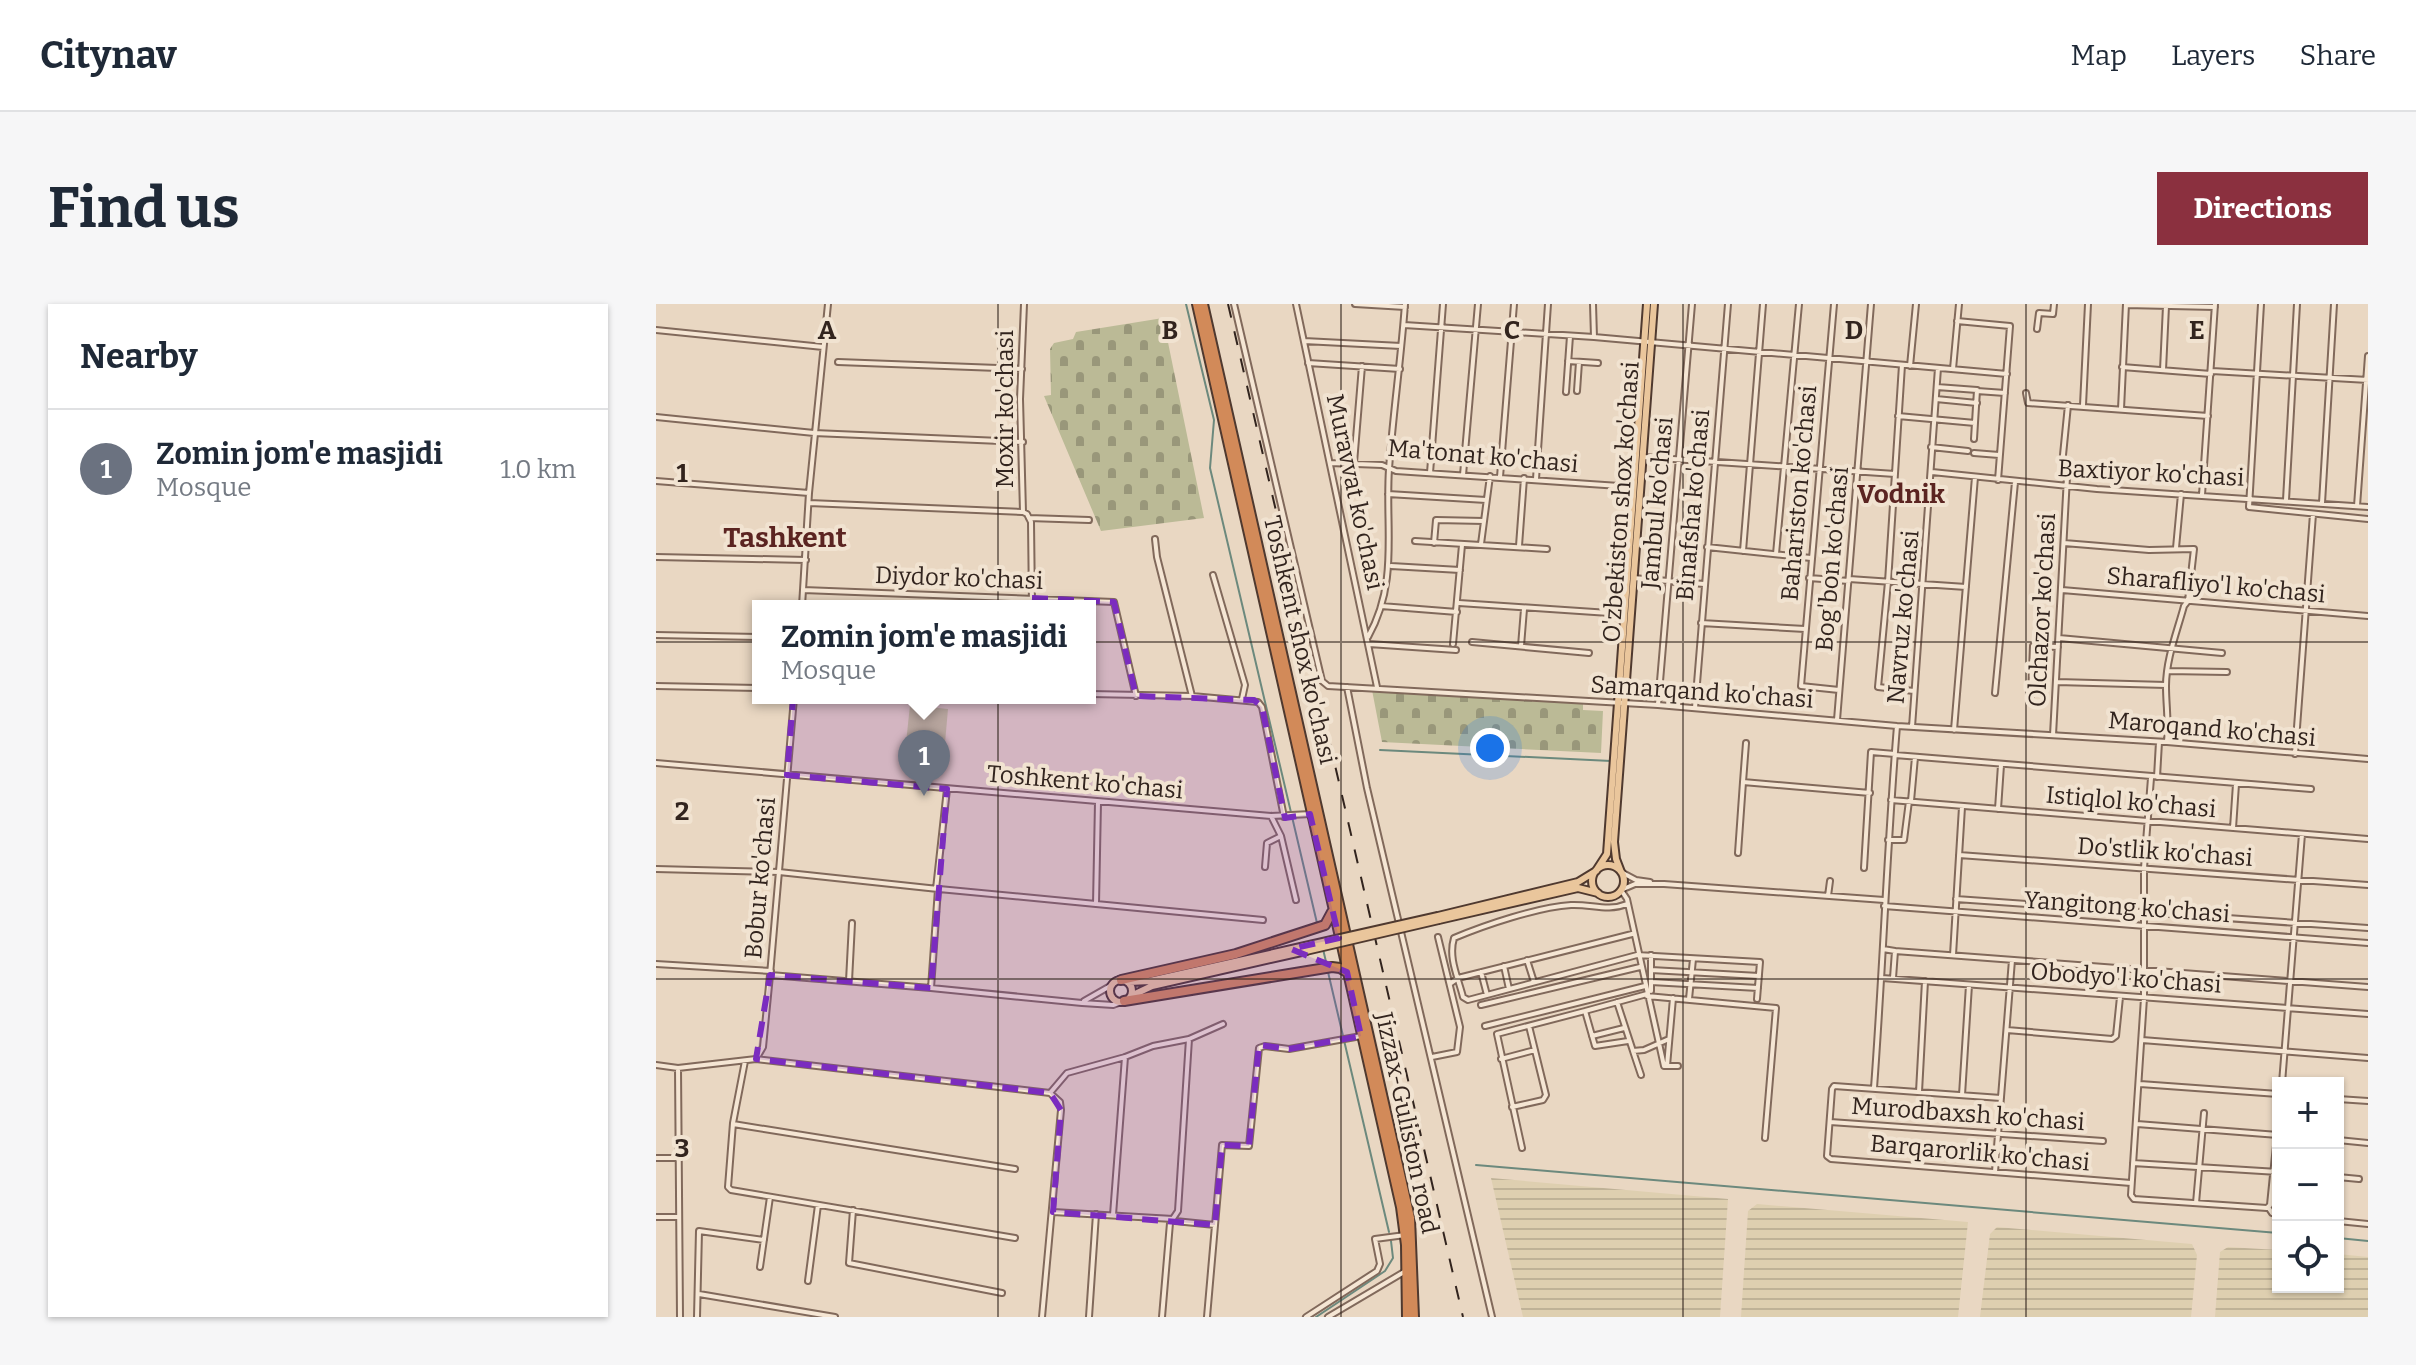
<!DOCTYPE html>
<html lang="en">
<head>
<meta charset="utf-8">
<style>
  body { margin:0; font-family:Bitter,serif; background:#f6f6f7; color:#1f2937 }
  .controls { position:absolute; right:24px; bottom:24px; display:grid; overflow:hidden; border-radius:0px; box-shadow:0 2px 6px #0004 }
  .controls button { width:72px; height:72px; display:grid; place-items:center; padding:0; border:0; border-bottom:2px solid #e0e1e3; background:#fff; color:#1f2937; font:40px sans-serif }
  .you { position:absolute; left:834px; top:444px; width:28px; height:28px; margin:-20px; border:6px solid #fff; border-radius:50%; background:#1a73e8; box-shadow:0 0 0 12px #1a73e833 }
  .badge { display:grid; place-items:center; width:52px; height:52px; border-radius:50%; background:#8b303f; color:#fff; font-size:26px; font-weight:700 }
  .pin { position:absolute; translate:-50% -66px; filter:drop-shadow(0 2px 4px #0008) }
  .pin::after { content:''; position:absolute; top:42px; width:28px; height:24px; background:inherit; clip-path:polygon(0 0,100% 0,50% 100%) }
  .popup { position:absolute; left:96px; top:296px; width:344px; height:104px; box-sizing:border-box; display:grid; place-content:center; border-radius:0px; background:#fff; filter:drop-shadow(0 2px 6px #0005); font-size:26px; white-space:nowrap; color:#747a83 }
  .popup b { font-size:30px; color:#1f2937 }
  .popup::after { content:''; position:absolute; left:50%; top:100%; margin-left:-16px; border:16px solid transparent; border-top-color:#fff }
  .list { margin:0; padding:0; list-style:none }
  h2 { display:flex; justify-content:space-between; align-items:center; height:104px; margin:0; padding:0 32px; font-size:34px }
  h2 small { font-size:26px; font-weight:400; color:#747a83 }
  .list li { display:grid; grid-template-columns:52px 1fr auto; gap:24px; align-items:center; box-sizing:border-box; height:120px; padding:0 32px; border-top:2px solid #e0e1e3 }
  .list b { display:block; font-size:30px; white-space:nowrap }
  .list p { margin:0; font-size:26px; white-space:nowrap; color:#747a83 }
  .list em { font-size:26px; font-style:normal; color:#747a83 }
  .icon { flex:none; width:44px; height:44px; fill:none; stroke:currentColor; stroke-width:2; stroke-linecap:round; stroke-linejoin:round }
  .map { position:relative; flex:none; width:1712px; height:1013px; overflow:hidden; border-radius:0px }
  header { display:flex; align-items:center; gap:48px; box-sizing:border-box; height:112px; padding:0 40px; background:#fff; border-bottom:2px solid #e0e1e3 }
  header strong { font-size:38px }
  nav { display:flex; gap:44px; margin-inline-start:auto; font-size:28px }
  .intro { display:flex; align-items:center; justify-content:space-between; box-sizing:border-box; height:192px; padding:0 48px }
  h1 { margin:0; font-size:56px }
  .button { padding:20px 36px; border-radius:0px; background:#8b303f; color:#fff; font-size:28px; font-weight:700 }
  main { display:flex; gap:48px; padding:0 48px }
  aside { flex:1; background:#fff; border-radius:0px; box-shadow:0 2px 6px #0004 }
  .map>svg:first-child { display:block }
  .farmland { fill:url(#farmland-rules) }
  .grass { fill:#c6c497 }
  .cemetery { fill:url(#cemetery-stones) }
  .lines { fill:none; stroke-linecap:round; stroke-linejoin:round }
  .stream { stroke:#6c897d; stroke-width:2 }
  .minor-casing { stroke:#81695b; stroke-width:8 }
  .major-casing { stroke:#4f392f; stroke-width:10 }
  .highway-casing { stroke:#4f392f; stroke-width:12 }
  .minor { stroke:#f5e6d4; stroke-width:4 }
  .major { stroke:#eac69c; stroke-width:6 }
  .highway { stroke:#d28a59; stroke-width:8 }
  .rail { stroke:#32241e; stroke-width:2; stroke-dasharray:14 14; stroke-linecap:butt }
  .major-bridge-casing { stroke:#4f392f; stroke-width:10; stroke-linecap:butt }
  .major-bridge { stroke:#eac69c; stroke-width:6 }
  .marked { fill:#7b2cbf; fill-opacity:0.2; stroke:#7b2cbf; stroke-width:6; stroke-dasharray:16 10; stroke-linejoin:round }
  .grid { fill:none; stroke:#32241e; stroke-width:2; stroke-opacity:0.55 }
  .labels { text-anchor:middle; stroke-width:8; stroke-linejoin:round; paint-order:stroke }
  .street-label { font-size:24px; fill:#32241e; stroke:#f1e3d1 }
  .neighbourhood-label { font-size:26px; font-weight:bold; fill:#5b2421; stroke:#f1e3d1 }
  .quarter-label { font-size:28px; font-weight:bold; fill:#5b2421; stroke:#f1e3d1 }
  .grid-label { font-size:26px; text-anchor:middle; font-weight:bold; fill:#32241e; stroke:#f1e3d1; stroke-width:8; stroke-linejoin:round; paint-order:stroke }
</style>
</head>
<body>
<header>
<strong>Citynav</strong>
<nav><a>Map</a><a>Layers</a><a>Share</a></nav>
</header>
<div class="intro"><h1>Find us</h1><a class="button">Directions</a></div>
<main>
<aside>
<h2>Nearby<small></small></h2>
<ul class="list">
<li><span class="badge" style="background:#6b7280">1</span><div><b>Zomin jom'e masjidi</b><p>Mosque</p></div><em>1.0 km</em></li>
</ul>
</aside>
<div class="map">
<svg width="1712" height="1013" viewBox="0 0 1712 1013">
  <defs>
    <pattern id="farmland-rules" width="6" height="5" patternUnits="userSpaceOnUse" patternTransform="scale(2)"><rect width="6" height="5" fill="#decfb0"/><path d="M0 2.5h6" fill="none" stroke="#bfb297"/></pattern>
    <pattern id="cemetery-stones" width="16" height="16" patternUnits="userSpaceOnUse" patternTransform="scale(2)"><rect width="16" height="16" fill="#bbba96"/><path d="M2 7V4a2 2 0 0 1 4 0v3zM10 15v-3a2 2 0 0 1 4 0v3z" fill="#99977a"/></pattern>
  </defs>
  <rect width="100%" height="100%" fill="#e9d7c2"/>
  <path class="farmland" d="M835,874L1072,895L1064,1013H867Z
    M1101,900L1312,918L1302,1013H1085L1092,907Z
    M1341,923L1536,940L1541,951L1535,1013H1324L1334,930Z
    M1572,943L1622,946V983H1682V950L1712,953V1013H1559L1564,948Z"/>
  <path class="grass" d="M254,401L292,405L287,462L248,458Z"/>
  <path class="cemetery" d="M507,14L548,214L445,227L388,92L395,91L394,45L398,39L417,35L420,28Z
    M716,386L927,399V406L947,407L945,449L726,438Z"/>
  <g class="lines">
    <path class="stream" d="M530,0L558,116L554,164L661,619
      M724,446L955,457
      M667,645L671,662
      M672,668L733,928
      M820,861L1622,929
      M1682,934L1712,937
      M660,1013L729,967L737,954L735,937"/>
    <defs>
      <path id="minor" d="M368,0L364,95L367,208L371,210L375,218L376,302
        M578,0L666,377L672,382L1002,401L1241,422L1511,438L1712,455
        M640,0L721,383
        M699,0L749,3
        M937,0L938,33
        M1178,0L1145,382L1183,386
        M1605,0L1593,203L1712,215
        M1470,1L1559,3
        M1301,17L1354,22L1342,176
        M748,21L938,33L1351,70
        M1381,25L1383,9L1397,10L1398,0
        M0,26L167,43
        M648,37L745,42
        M912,57L942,59
        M182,58L366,65
        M652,59L744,65
        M1246,61L1232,278L1222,383L1258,387
        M1254,62L1260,0
        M1466,63L1555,70
        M1297,65L1303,0
        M1507,66L1510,2
        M1556,67L1712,76
        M1281,83L1321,86L1318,135
        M921,87L923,58
        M1321,87L1349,89
        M910,88L914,32
        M1370,89L1372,99L1552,112
        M1280,95L1321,99
        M1427,101L1432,0
        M1465,105L1470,0
        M1242,112L1319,119
        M0,113L158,129L367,138
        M1275,143L1312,147
        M1318,149L1343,151
        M987,153L1239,170
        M674,159L726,161L740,167L978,183
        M698,159L706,62
        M1276,168L1441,185L1712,203
        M774,169L787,0
        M807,171L822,0
        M844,173L858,0
        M880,175L892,0
        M0,177L153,189
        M732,190L830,196
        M1546,191L1559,0
        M1630,196L1641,0
        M153,199L366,208
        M1666,199L1678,0
        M1701,202L1712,52
        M373,214L433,216
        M499,235L501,253L536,392
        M759,237L891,245
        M778,239L780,216L828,217
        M1408,239L1493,246L1538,245L1532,297L1528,302C1521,328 1510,355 1510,382C1510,401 1513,419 1511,438
        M825,240L834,172
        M863,242L868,174
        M1051,243L1155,254
        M1520,244L1525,190
        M1087,247L1107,0
        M1120,250L1143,0
        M0,253L150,256
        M735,262L804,266
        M557,271L589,381L586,395
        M977,274L1048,280
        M1153,274L1193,277
        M1193,275L1310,283
        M147,286L458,298L480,392
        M1406,286L1712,312
        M803,299L968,310
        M146,302L153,189L172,0
        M262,302V300
        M725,302L801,308
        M1045,319L1149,325
        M0,331L102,333
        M712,333C743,278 729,224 733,165C737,110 745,55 749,0
        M1403,334L1566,349
        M816,338L933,349
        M713,340L800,346
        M797,340L806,241
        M865,342L868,305
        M1512,367L1571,368
        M1401,378L1510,381
        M0,382L102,384
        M691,383L711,484L836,1013
        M1339,389L1359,178
        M434,390L536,392L602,398L606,403L628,513
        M1375,391L1377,342L1402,343
        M1002,401L1036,0
        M1039,404L1072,0
        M1181,416L1215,0
        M1256,423L1282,64
        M1298,426L1319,173
        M1397,431L1411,173L1406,161L1412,101
        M1639,450L1657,210
        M1239,451L1655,485
        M0,459L615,512L655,510
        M1501,473L1503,438
        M1495,474L1488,564V694L1475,891L1478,895L1611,904L1614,901L1622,822
        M1087,478L1090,439
        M1235,496L1712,535
        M1255,497L1259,453
        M442,498L440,600L607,616
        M1342,505L1345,461
        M615,512L625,532L640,596
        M1577,524L1580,480
        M1232,536H1248L1253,497
        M1082,549L1087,478L1214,489
        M1303,551L1712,581
        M609,563L611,539L625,532
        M1208,564L1215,448L1239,450
        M0,565L123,568L282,585L275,684L426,699L457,701L468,697
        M965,568L980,576L994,578
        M280,585L291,485
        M283,585L440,600
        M1172,592L1174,577
        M1300,595L1712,624
        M971,600C951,608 936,600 915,601C882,603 829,621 798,634C792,654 802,673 807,693L812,696L981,651L1104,658L1101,695
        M1228,602L1712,639
        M1227,645L1239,647L1237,674
        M1239,647L1712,683
        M1297,651L1306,503
        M871,656L878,678
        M0,660L115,667
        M848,662L853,685
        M995,666L1103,672
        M825,668L831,691
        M114,671L275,684
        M1226,674L1712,710
        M193,677L196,619
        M995,678L1102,684
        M795,679L802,674L976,630
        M995,687V651
        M991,692L1120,704L1109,834
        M1033,695L1037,655
        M428,697L456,681
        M961,698L977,747L988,746L1013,735
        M825,701L984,663
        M829,722L989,682
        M1351,726L1456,735L1460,732L1464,693
        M936,732L968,724
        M1486,736L1712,754
        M972,737L939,742L929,707L991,690
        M977,747L985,771
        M776,753L801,748L804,723L782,633
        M100,755L107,743L114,671L138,394
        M845,755L879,746
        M89,757L77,819L72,883L75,886L359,934
        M0,761L22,764L100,755L394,789L411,769L469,753L497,742L533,735L567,720
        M1011,762L1017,694
        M1022,762H1008L971,595L965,586L979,580H1008L1228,596
        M22,764L24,1013
        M1626,779L1646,530
        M1484,780L1622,790
        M1218,784C1227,663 1231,543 1241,422
        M1263,788L1269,677
        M1306,791L1313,681
        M1345,794L1178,782L1176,785L1171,852L1175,855L1475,879
        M1682,795L1712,797
        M856,803L887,796L890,791L873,722
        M1174,818L1447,837
        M77,820L359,865
        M1481,820L1622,831
        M1682,836L1712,839
        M866,844L841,730L929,707
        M0,854H23
        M1477,859L1622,868
        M1339,868L1356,656
        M1682,873L1703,875
        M1540,899L1548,809
        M1612,903L1616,909L1622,911
        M197,906L193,959L346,989
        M397,908L517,915L519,917L559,921
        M457,911L469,753
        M0,913H23
        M1682,917L1712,920
        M104,963L114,893
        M152,977L162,901
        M43,990L179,1013
        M41,1013L43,927L108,936
        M386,1013L405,806L404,798L394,789
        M433,1013L440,910
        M506,1013L514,919L522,907L533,735
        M551,1013L566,841L593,842L603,744L609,742L633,745L705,732
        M650,1013L721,967L724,960L719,935L749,931
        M672,1013L748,968"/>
      <path id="major" d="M936 577a16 16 0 1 1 32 0a16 16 0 1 1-32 0Z
        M965,568L960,555L958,538L998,0
        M782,612L922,578L940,567L951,550L991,0
        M783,616L922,584L942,589
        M454 687a11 11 0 1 1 22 0a11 11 0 1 1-22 0Z
        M473,678L494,677L649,642
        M475,692L496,682L650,647"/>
      <path id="highway" d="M541,0L745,903L750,941L751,1013
        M547,0L754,914L758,1013
        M465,676L580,650L669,621L676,608
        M468,697L676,663L684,664L691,668"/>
    </defs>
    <use href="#minor" class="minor-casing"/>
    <use href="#major" class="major-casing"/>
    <use href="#highway" class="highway-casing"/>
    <use href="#minor" class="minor"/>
    <use href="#major" class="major"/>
    <use href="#highway" class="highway"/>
    <path class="rail" d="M572,0L807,1013"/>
    <defs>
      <path id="major-bridge" d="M649,642L782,612
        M650,647L783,616"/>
    </defs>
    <use href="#major-bridge" class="major-bridge-casing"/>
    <use href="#major-bridge" class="major-bridge"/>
  </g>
  <path class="marked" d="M376,294L458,298L480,392L598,396L606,403L629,514L654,510L683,634L635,645L691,668L705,732L633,745L603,741L593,842L566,841L559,921L397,908L405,806L394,789L100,755L114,671L275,684L291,485L131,471L138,384L377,389Z"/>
  <path class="grid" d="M342,0V1013M685,0V1013M1027,0V1013M1370,0V1013M0,338H1712M0,675H1712"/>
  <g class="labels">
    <g class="street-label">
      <text transform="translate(349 105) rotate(-90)" y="8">Moxir ko'chasi</text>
      <text transform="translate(827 152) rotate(5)" y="8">Ma'tonat ko'chasi</text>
      <text transform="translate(1495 169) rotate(3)" y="8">Baxtiyor ko'chasi</text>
      <text transform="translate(699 188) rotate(78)" y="8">Muravvat ko'chasi</text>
      <text transform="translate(1143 189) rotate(-85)" y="8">Bahariston ko'chasi</text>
      <text transform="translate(965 198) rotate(-86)" y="8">O'zbekiston shox ko'chasi</text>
      <text transform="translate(1001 199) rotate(-85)" y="8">Jambul ko'chasi</text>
      <text transform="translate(1037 201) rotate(-85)" y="8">Binafsha ko'chasi</text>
      <text transform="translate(1176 255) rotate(-85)" y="8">Bog'bon ko'chasi</text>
      <text transform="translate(303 274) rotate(2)" y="8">Diydor ko'chasi</text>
      <text transform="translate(1560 281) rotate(5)" y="8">Sharafliyo'l ko'chasi</text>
      <text transform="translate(1386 306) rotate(-87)" y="8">Olchazor ko'chasi</text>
      <text transform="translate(1247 313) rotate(-85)" y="8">Navruz ko'chasi</text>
      <text transform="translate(644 336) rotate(77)" y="8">Toshkent shox ko'chasi</text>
      <text transform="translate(1046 388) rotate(4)" y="8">Samarqand ko'chasi</text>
      <text transform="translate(1556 425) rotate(5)" y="8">Maroqand ko'chasi</text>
      <text transform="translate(429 478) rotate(5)" y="8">Toshkent ko'chasi</text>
      <text transform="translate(1475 498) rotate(5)" y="8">Istiqlol ko'chasi</text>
      <text transform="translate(1509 548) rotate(4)" y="8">Do'stlik ko'chasi</text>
      <text transform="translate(104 574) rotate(-85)" y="8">Bobur ko'chasi</text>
      <text transform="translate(1471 603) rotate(4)" y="8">Yangitong ko'chasi</text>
      <text transform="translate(1470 674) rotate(4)" y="8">Obodyo'l ko'chasi</text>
      <text transform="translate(1312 810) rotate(4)" y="8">Murodbaxsh ko'chasi</text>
      <text transform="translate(751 819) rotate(78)" y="8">Jizzax-Guliston road</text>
      <text transform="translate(1324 849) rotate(5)" y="8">Barqarorlik ko'chasi</text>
    </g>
    <g class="neighbourhood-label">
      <text x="1245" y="199">Vodnik</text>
    </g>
    <g class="quarter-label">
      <text x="129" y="243">Tashkent</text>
    </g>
  </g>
  <g class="grid-label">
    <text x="171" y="35">A</text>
    <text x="514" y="35">B</text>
    <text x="856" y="35">C</text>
    <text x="1198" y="35">D</text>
    <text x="1541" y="35">E</text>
    <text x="26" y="178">1</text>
    <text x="26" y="516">2</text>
    <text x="26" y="853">3</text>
  </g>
</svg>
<div class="controls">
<button>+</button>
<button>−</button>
<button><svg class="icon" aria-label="locate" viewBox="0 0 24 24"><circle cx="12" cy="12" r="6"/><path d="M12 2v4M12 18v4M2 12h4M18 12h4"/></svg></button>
</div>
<div class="you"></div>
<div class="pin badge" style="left:268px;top:492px;background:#6b7280">1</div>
<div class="popup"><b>Zomin jom'e masjidi</b>Mosque</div>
</div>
</main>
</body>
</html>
